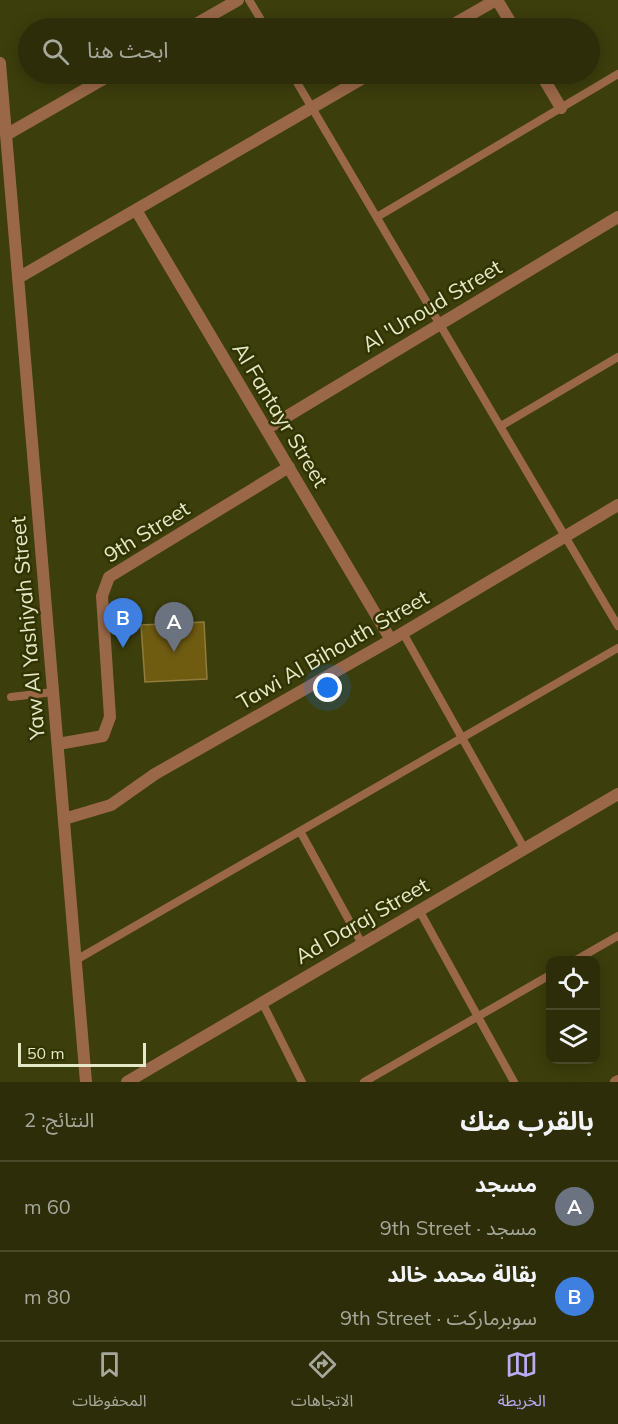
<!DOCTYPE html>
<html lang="ar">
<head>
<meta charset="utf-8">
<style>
  body { margin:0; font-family:Mulish,"Noto Sans Arabic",sans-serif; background:#393a17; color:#f1f3f6; direction:rtl }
  .controls { position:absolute; right:18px; bottom:18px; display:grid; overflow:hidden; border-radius:12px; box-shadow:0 3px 15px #0003 }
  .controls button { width:54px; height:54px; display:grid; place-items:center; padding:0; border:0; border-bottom:2px solid #484a2a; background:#2d2e09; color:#f1f3f6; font:30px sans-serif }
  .scale { position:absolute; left:18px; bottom:15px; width:128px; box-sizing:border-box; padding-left:6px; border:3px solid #e6e9c8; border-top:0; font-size:16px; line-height:21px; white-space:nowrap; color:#e6e9c8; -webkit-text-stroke:4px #313400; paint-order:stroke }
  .you { position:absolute; left:328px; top:688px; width:21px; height:21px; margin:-15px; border:4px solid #fff; border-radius:50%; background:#1a73e8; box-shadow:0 0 0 9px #1a73e833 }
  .badge { display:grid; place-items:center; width:39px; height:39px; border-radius:50%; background:#b9abf7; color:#fff; font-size:20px; font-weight:700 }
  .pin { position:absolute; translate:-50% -50px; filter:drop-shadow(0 2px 3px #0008) }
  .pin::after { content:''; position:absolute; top:32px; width:21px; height:18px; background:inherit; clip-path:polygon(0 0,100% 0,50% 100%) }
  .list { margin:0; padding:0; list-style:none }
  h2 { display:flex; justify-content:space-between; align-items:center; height:78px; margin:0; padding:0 24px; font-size:26px }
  h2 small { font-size:20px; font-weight:400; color:#a7a89c }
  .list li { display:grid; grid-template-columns:39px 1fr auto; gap:18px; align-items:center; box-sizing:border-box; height:90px; padding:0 24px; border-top:2px solid #484a2a }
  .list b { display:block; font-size:22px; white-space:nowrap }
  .list p { margin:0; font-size:20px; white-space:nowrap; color:#a7a89c }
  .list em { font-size:20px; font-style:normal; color:#a7a89c }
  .icon { flex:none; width:33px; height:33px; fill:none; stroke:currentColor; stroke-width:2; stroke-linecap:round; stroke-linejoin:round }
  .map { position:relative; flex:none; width:618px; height:1082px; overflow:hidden; direction:ltr }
  .search { position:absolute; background:#2d2e09; box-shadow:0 3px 15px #0003; left:18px; right:18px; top:18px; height:66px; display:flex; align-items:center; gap:15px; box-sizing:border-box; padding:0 21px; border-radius:33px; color:#a7a89c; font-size:22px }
  .sheet { height:258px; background:#2d2e09 }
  nav { display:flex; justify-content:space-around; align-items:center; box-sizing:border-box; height:84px; border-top:2px solid #484a2a; background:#2d2e09; font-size:16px; color:#a7a89c }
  nav a { display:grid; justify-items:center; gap:3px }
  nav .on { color:#b9abf7 }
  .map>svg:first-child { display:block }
  .building { fill:#705c11; stroke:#907c3c; stroke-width:1.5 }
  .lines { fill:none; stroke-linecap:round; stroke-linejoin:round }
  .lane { stroke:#9a6849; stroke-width:8 }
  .street { stroke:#9a6849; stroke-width:12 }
  .labels { text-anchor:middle; stroke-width:5; stroke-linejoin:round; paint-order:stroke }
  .street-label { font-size:21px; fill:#e6e9c8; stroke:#313400 }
</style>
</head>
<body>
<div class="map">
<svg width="618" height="1082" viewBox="0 0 618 1082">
  <rect width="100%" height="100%" fill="#3c3e0c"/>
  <path class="building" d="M204,622L207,679L145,682L141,625Z"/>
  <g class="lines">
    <path class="lane" d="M249,0L266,28
      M292,74L618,626
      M377,217L618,74
      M501,426L618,357
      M403,633L524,848
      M11,697L53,692
      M300,831L362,944
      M419,910L514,1082
      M76,960L618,648
      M576,960L618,936
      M262,1002L302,1082
      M364,1082L550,975"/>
    <path class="street" d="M497,0L514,28
      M189,28L238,0
      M447,28L496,0
      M0,63L86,1082
      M541,74L561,108
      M6,135L112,74
      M136,210L391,640
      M18,278L370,74
      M266,429L618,217
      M58,744L103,736L110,717L102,596L109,577L289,467
      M64,819L111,805L155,774L391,640L618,505
      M127,1082L618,794
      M616,1082L618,1081"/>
  </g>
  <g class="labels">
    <g class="street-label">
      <text transform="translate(432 306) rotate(-31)" y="7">Al 'Unoud Street</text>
      <text transform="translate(280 415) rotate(59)" y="7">Al Fantayr Street</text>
      <text transform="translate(147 532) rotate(-32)" y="7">9th Street</text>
      <text transform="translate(28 628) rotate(-95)" y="7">Yaw Al Yashiyah Street</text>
      <text transform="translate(333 650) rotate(-30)" y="7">Tawi Al Bihouth Street</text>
      <text transform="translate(362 921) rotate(-30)" y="7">Ad Daraj Street</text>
    </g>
  </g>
</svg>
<div class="controls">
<button><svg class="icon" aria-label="locate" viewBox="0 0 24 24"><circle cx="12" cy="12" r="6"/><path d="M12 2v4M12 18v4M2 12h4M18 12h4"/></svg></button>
<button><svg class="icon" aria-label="layers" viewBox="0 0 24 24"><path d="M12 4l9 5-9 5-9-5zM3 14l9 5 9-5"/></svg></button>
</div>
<div class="scale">50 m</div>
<div class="you"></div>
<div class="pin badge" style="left:174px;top:652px;background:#6b7280">A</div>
<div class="pin badge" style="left:123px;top:648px;background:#3f7fe0">B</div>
<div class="search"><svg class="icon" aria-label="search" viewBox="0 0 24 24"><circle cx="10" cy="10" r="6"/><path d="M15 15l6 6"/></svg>ابحث هنا</div>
</div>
<section class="sheet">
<h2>بالقرب منك<small>النتائج: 2</small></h2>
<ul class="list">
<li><span class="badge" style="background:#6b7280">A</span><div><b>مسجد</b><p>مسجد · 9th Street</p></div><em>60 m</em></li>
<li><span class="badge" style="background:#3f7fe0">B</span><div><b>بقالة محمد خالد</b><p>سوبرماركت · 9th Street</p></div><em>80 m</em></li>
</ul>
</section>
<nav>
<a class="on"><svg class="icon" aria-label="map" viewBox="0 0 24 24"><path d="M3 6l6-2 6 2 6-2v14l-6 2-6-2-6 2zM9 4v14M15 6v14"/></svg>الخريطة</a>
<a><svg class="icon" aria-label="directions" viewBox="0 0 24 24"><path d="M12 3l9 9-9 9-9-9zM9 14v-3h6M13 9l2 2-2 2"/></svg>الاتجاهات</a>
<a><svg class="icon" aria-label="saved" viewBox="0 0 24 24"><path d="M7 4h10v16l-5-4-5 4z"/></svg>المحفوظات</a>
</nav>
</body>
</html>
